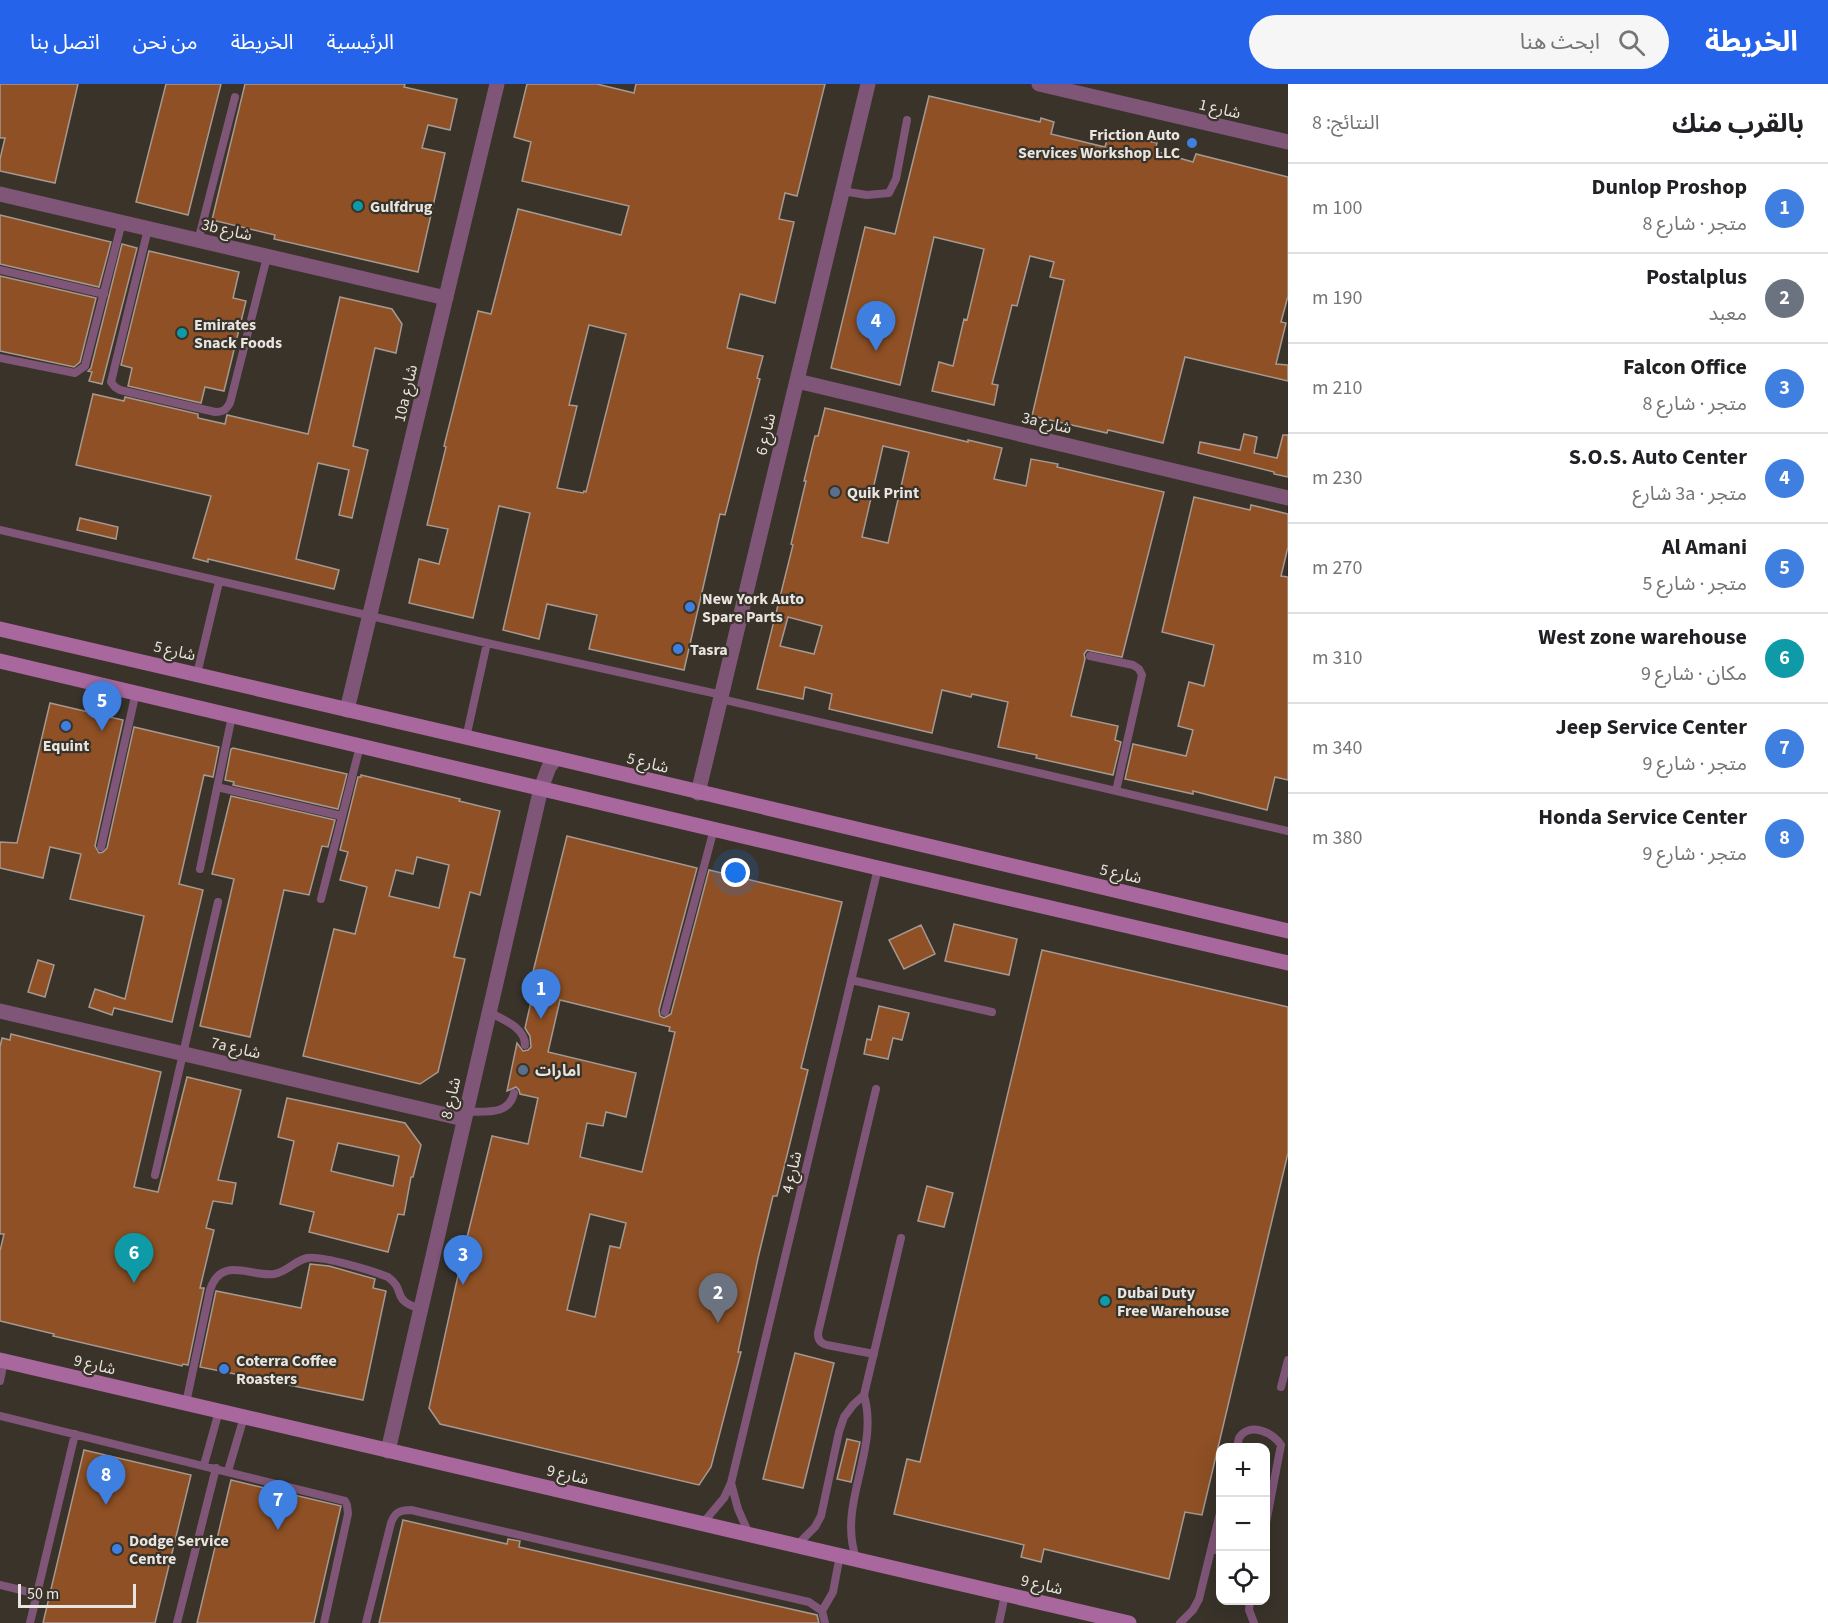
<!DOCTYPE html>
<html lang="ar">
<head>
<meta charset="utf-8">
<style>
  body { margin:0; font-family:"Source Sans 3","Noto Sans Arabic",sans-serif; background:#f6f6f6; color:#202124; direction:rtl }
  .controls { position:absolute; right:18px; bottom:18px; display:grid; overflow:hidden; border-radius:12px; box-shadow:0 6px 24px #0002 }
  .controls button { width:54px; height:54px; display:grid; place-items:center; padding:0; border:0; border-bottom:2px solid #e0e0e0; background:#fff; color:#202124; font:30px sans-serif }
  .scale { position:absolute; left:18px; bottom:15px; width:118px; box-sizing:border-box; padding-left:6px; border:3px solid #e8e4df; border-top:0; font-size:16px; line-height:21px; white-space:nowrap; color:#e8e4df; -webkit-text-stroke:4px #39332a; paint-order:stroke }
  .you { position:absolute; left:736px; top:789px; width:21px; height:21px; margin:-15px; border:4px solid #fff; border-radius:50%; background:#1a73e8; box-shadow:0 0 0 9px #1a73e833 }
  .badge { display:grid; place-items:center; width:39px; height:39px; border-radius:50%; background:#2563eb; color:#fff; font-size:20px; font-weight:700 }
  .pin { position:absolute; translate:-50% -50px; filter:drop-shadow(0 2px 3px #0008) }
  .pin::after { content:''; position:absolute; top:32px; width:21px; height:18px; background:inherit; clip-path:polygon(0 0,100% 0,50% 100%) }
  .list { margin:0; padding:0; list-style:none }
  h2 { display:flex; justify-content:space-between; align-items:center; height:78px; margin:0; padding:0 24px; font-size:26px }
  h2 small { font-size:20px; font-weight:400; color:#757577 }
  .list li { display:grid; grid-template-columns:39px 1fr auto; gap:18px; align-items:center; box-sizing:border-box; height:90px; padding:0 24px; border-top:2px solid #e0e0e0 }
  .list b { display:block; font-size:22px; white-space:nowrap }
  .list p { margin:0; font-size:20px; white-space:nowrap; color:#757577 }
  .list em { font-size:20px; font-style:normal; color:#757577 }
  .icon { flex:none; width:33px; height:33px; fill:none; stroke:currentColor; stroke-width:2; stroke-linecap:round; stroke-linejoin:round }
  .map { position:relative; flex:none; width:1288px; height:1539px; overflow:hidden; direction:ltr }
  header { display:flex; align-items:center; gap:36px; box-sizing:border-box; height:84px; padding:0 30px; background:#2563eb; color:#fff }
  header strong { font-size:28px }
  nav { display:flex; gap:33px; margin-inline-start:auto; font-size:21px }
  .search { width:420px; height:54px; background:#f6f6f6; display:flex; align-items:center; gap:15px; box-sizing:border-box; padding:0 21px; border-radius:33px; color:#757577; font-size:22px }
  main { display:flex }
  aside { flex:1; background:#fff }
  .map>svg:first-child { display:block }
  .building { fill:#8e5024; stroke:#a59992; stroke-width:1.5; fill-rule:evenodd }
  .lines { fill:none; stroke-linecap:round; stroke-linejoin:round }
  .lane { stroke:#7f5678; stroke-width:8 }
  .street { stroke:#7f5678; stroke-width:15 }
  .secondary { stroke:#a8689e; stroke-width:15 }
  .shop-dot { fill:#3f7fe0; stroke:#39332a; stroke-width:2 }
  .culture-dot { fill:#0f9aa8; stroke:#39332a; stroke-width:2 }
  .service-dot { fill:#5c6f8a; stroke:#39332a; stroke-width:2 }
  .labels { text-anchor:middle; stroke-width:4.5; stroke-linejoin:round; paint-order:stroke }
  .street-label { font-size:16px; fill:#e8e4df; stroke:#39332a }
  .poi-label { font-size:16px; font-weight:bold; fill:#e8e4df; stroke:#39332a; text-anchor:start }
</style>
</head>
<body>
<header>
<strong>الخريطة</strong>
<div class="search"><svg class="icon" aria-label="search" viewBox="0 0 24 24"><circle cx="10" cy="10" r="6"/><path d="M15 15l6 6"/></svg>ابحث هنا</div>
<nav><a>الرئيسية</a><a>الخريطة</a><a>من نحن</a><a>اتصل بنا</a></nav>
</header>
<main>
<aside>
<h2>بالقرب منك<small>النتائج: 8</small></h2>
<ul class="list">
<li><span class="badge" style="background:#3f7fe0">1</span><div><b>Dunlop Proshop</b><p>متجر · شارع 8</p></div><em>100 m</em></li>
<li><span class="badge" style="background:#6b7280">2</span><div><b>Postalplus</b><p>معبد</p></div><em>190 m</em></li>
<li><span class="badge" style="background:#3f7fe0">3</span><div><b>Falcon Office</b><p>متجر · شارع 8</p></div><em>210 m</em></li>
<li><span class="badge" style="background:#3f7fe0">4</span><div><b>S.O.S. Auto Center</b><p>متجر · 3a شارع</p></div><em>230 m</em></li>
<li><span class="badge" style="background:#3f7fe0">5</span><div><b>Al Amani</b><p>متجر · شارع 5</p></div><em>270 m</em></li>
<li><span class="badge" style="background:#0f9aa8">6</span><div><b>West zone warehouse</b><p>مكان · شارع 9</p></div><em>310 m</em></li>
<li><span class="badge" style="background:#3f7fe0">7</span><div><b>Jeep Service Center</b><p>متجر · شارع 9</p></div><em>340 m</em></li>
<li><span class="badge" style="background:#3f7fe0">8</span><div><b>Honda Service Center</b><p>متجر · شارع 9</p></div><em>380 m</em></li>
</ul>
</aside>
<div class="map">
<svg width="1288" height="1539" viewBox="0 0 1288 1539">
  <rect width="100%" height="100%" fill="#39332a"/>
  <path class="building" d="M0,0H78L55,99L0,87V75L5,54H0Z
    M166,0H221L188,131L136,118Z
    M245,0H405L404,3L457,15L450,46L428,41L422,64L445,69L418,188L274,155L275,151L212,136Z
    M527,0H597L634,9L636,0H825L797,112L785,109L779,135L794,138L775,219L740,210L727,264L763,272L757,294L760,295L725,431L720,430L684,586L589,565L597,531L547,520L539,555L503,546L530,429L499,422L473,534L409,519L419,475L439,480L448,445L427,441L446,363L444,362L478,227L491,230L518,125L621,151L629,122L522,97L531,58L514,53ZM589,241L626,250L586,408L584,407L583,409L557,404L577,322L569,321Z
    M929,12L1040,38L1041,34L1054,38L1051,50L1105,63L1109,48L1157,59L1155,67L1193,78L1196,70L1288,93V212L1281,238L1286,239L1276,280L1288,281V297L1185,273L1163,359L1108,346L1107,349L1032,332L1064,196L1050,193L1054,178L1030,172L1017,222L1012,221L992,300L998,301L994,321L932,307L939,278L953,282L964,235L967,236L984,165L934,153L900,301L831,284L865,143L895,150Z
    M0,131L111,158L99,203L0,180Z
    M122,160L137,164L102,300L89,297L92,288L88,287L91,284Z
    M149,167L239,188L233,214L246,217L224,307L205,303L201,319L128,302L132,284L121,281Z
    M0,192L96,214L80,278L74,283L0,267Z
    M340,213L392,225L402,240L396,269L375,264L353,362L368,366L352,434L339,431L349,386L318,379L296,475L339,486L334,505L208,475V478L193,474L211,412L76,381L93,310L124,317L125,313L198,330V334L225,340L227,331L308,350Z
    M825,324L968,358V356L1002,364L994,395L1026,402L1031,375L1058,380L1057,383L1164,408L1122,573L1087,566L1084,570L1085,575L1071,632L1118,642L1115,656L1121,658L1113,691L1036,674L1037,671L998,663L1008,618L972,610L971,613L942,606L932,649L829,625L832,610L805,603L803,615L757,605L793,461L791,460L806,397H804L815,352H818ZM883,362L909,368L888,459L862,453ZM788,533L822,542L814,570L780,562Z
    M1244,350L1257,353L1254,369L1277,374L1283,351H1288V393L1274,390V388L1198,369L1200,358L1240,366Z
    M1194,413L1250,426L1251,421L1288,430V463L1281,492L1288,493V696L1275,693L1267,726L1193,707V710L1125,695L1133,660L1186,672L1193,646L1178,642L1189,598L1204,602L1214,561L1162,548Z
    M80,434L118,443L116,455L77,446Z
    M50,619L123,636L95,762L99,769L103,768L107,764L134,643L219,663L213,693L204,691L179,800L203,806L172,938L114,924L112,931L89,923L95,905L125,915L144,832L70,815L81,770L50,763L43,794L0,784V758L17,759Z
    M233,664L347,690L338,725L233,701L234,698L225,696L231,665Z
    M361,691L460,715L459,717L500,727L480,811L470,808L454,873L465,875L438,988L420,1000L303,972L334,845L355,850L367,803L340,796L348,768L340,766L358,693H361ZM417,773L449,781L439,824L389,812L396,786L413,790Z
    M231,712L335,736L328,763L322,762L309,811L284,806L250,953L200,942L234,795L212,790Z
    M567,752L697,784L659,926L660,932L664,934L671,930L709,786L842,818L801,984L808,986L777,1112H773L758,1174L738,1268H741L711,1383L699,1401L440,1340L429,1324L461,1178L492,1052L528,1060L538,1014L520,1010L519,1006L516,1003L507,1007L517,959L523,967L528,966L531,963L530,952L525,944L533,909L528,908ZM560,916L670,943L669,947L675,948L642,1088L580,1073L587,1039L603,1042L606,1028L626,1033L636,989L548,968ZM590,1130L626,1139L620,1164L610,1162L595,1233L567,1226Z
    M954,840L1017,855L1009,891L945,877Z
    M921,841L935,870L904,885L889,856Z
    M1042,866L1288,923V1069L1202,1431L1185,1428L1169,1495L1044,1465L1041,1478L1021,1473L1024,1461L894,1430L907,1375L920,1378Z
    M38,876L54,881L45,913L28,908Z
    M879,922L909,929L902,956L893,954L888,975L864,970L867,955L871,956Z
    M11,950L161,988L134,1103L158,1108L187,993L241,1006L218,1096L236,1099L232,1120L213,1117L206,1144L214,1146L200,1204H204L188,1281L183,1280L182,1282L53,1252L54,1250L0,1237V1167L4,1150H0V963L2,954L10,956Z
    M287,1014L405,1039L421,1061L413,1093H411L404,1131L398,1130L388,1168L309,1148L314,1128L280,1120L294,1057L278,1053ZM338,1059L399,1072L393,1102L331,1087Z
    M927,1102L953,1109L944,1143L918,1137Z
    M310,1180L329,1182L375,1195L373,1204L386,1207L363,1316L200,1283L216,1207L301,1224Z
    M795,1269L834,1279L803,1404L763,1395Z
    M847,1355L860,1358L851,1398L837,1395Z
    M84,1366L191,1391L155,1539H43Z
    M231,1396L341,1422L314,1539H197Z
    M403,1436L507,1460L508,1455L520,1457L519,1463L817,1531L819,1539H379Z"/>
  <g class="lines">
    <path class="lane" d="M842,107L867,111L889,109L896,95L907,36
      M148,145L111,298L115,303L120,306L215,328C223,328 226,326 230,319L267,173
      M198,157L235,13
      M0,186L104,210
      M0,274L75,289L85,282L122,138
      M0,446L487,559L722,611
      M1090,572L1133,581L1139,585L1142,591L1116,707
      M197,590L219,498
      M721,615L1288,747
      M466,654L487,559
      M217,703L342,732
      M101,763L136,608
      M200,785L232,632
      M321,815L360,662
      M851,896L992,928
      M489,928C503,936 525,943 525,961
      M665,928L714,745
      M466,1028C485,1027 509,1032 514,1009
      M155,1091L218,818
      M874,1270L827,1261C820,1259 818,1256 818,1249L876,1005
      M0,1297L4,1277
      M1281,1303L1288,1276
      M186,1319L210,1206C221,1171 250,1193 274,1190C287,1188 294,1177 307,1174C321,1171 373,1187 388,1193C407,1207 390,1215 420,1225
      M0,1332L345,1417L347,1421L348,1430L324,1539
      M1237,1364C1238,1360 1238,1357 1239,1354C1249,1337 1274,1349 1281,1361L1266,1439
      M204,1381L219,1327
      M228,1387L244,1333
      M731,1399L738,1425L749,1450
      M702,1440L724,1414L731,1399L878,784
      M797,1461L815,1443L821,1432L839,1348L844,1333L853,1321L864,1311
      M1212,1463L1220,1468
      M856,1474C837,1419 880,1367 864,1311L901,1154
      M0,1501L37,1510
      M1250,1516L1249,1526L1254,1539
      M822,1527L833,1508L840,1471
      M30,1539L75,1350
      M177,1539L216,1384
      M366,1539L391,1439C395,1428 400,1426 411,1426L809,1518L822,1527L825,1539
      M999,1539L1005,1511
      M1180,1539L1193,1526L1199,1515L1220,1429"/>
    <path class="street" d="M1039,0L1288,58
      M0,110L446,214
      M797,297L1288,414
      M347,626L497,0
      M698,709L868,0
      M0,927L464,1035
      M388,1367L541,704L549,683L556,674"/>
    <path class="secondary" d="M0,545L556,674L1288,847
      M0,577L878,784L1288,879
      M0,1276L1129,1539"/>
  </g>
  <g class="shop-dot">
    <circle cx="1192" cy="59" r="6"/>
    <circle cx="690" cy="523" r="6"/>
    <circle cx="678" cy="565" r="6"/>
    <circle cx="66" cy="642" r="6"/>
    <circle cx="224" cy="1285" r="6"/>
    <circle cx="117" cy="1465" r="6"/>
  </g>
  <g class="culture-dot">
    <circle cx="358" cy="122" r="6"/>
    <circle cx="182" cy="249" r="6"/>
    <circle cx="1105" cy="1217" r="6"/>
  </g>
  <g class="service-dot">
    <circle cx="835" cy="408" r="6"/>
    <circle cx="523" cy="986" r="6"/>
  </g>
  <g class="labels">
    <g class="street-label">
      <text transform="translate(1220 24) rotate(13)" y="6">شارع 1</text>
      <text transform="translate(227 145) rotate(13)" y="6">3b شارع</text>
      <text transform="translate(405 309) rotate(-77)" y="6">10a شارع</text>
      <text transform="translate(1047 338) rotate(13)" y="6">3a شارع</text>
      <text transform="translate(765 350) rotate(-77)" y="6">شارع 6</text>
      <text transform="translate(175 566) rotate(13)" y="6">شارع 5</text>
      <text transform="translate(648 678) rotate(14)" y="6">شارع 5</text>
      <text transform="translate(1121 789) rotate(13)" y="6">شارع 5</text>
      <text transform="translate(236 963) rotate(13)" y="6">7a شارع</text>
      <text transform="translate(450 1014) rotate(-77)" y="6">شارع 8</text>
      <text transform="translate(791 1088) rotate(-77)" y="6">شارع 4</text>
      <text transform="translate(95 1280) rotate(13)" y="6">شارع 9</text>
      <text transform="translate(568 1390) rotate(13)" y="6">شارع 9</text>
      <text transform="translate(1042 1500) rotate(13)" y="6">شارع 9</text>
    </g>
    <g class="poi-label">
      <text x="1180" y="56" text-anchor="end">Friction Auto<tspan x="1180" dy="18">Services Workshop LLC</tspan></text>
      <text x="370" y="128">Gulfdrug</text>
      <text x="194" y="246">Emirates<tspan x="194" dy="18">Snack Foods</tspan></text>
      <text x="847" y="414">Quik Print</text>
      <text x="702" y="520">New York Auto<tspan x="702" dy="18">Spare Parts</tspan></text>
      <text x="690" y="571">Tasra</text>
      <text x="66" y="667" text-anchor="middle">Equint</text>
      <text x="535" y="992">امارات</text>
      <text x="1117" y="1214">Dubai Duty<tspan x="1117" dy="18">Free Warehouse</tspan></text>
      <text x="236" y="1282">Coterra Coffee<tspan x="236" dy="18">Roasters</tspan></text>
      <text x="129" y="1462">Dodge Service<tspan x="129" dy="18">Centre</tspan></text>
    </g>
  </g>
</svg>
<div class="controls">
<button>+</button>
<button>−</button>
<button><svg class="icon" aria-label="locate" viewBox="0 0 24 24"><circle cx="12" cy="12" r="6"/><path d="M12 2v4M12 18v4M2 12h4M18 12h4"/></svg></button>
</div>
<div class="scale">50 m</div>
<div class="you"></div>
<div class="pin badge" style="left:541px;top:935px;background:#3f7fe0">1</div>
<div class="pin badge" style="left:718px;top:1239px;background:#6b7280">2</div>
<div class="pin badge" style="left:463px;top:1201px;background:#3f7fe0">3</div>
<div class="pin badge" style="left:876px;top:267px;background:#3f7fe0">4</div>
<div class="pin badge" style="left:102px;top:647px;background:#3f7fe0">5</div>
<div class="pin badge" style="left:134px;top:1199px;background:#0f9aa8">6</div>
<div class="pin badge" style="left:278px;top:1446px;background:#3f7fe0">7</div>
<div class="pin badge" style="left:106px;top:1421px;background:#3f7fe0">8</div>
</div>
</main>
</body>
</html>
